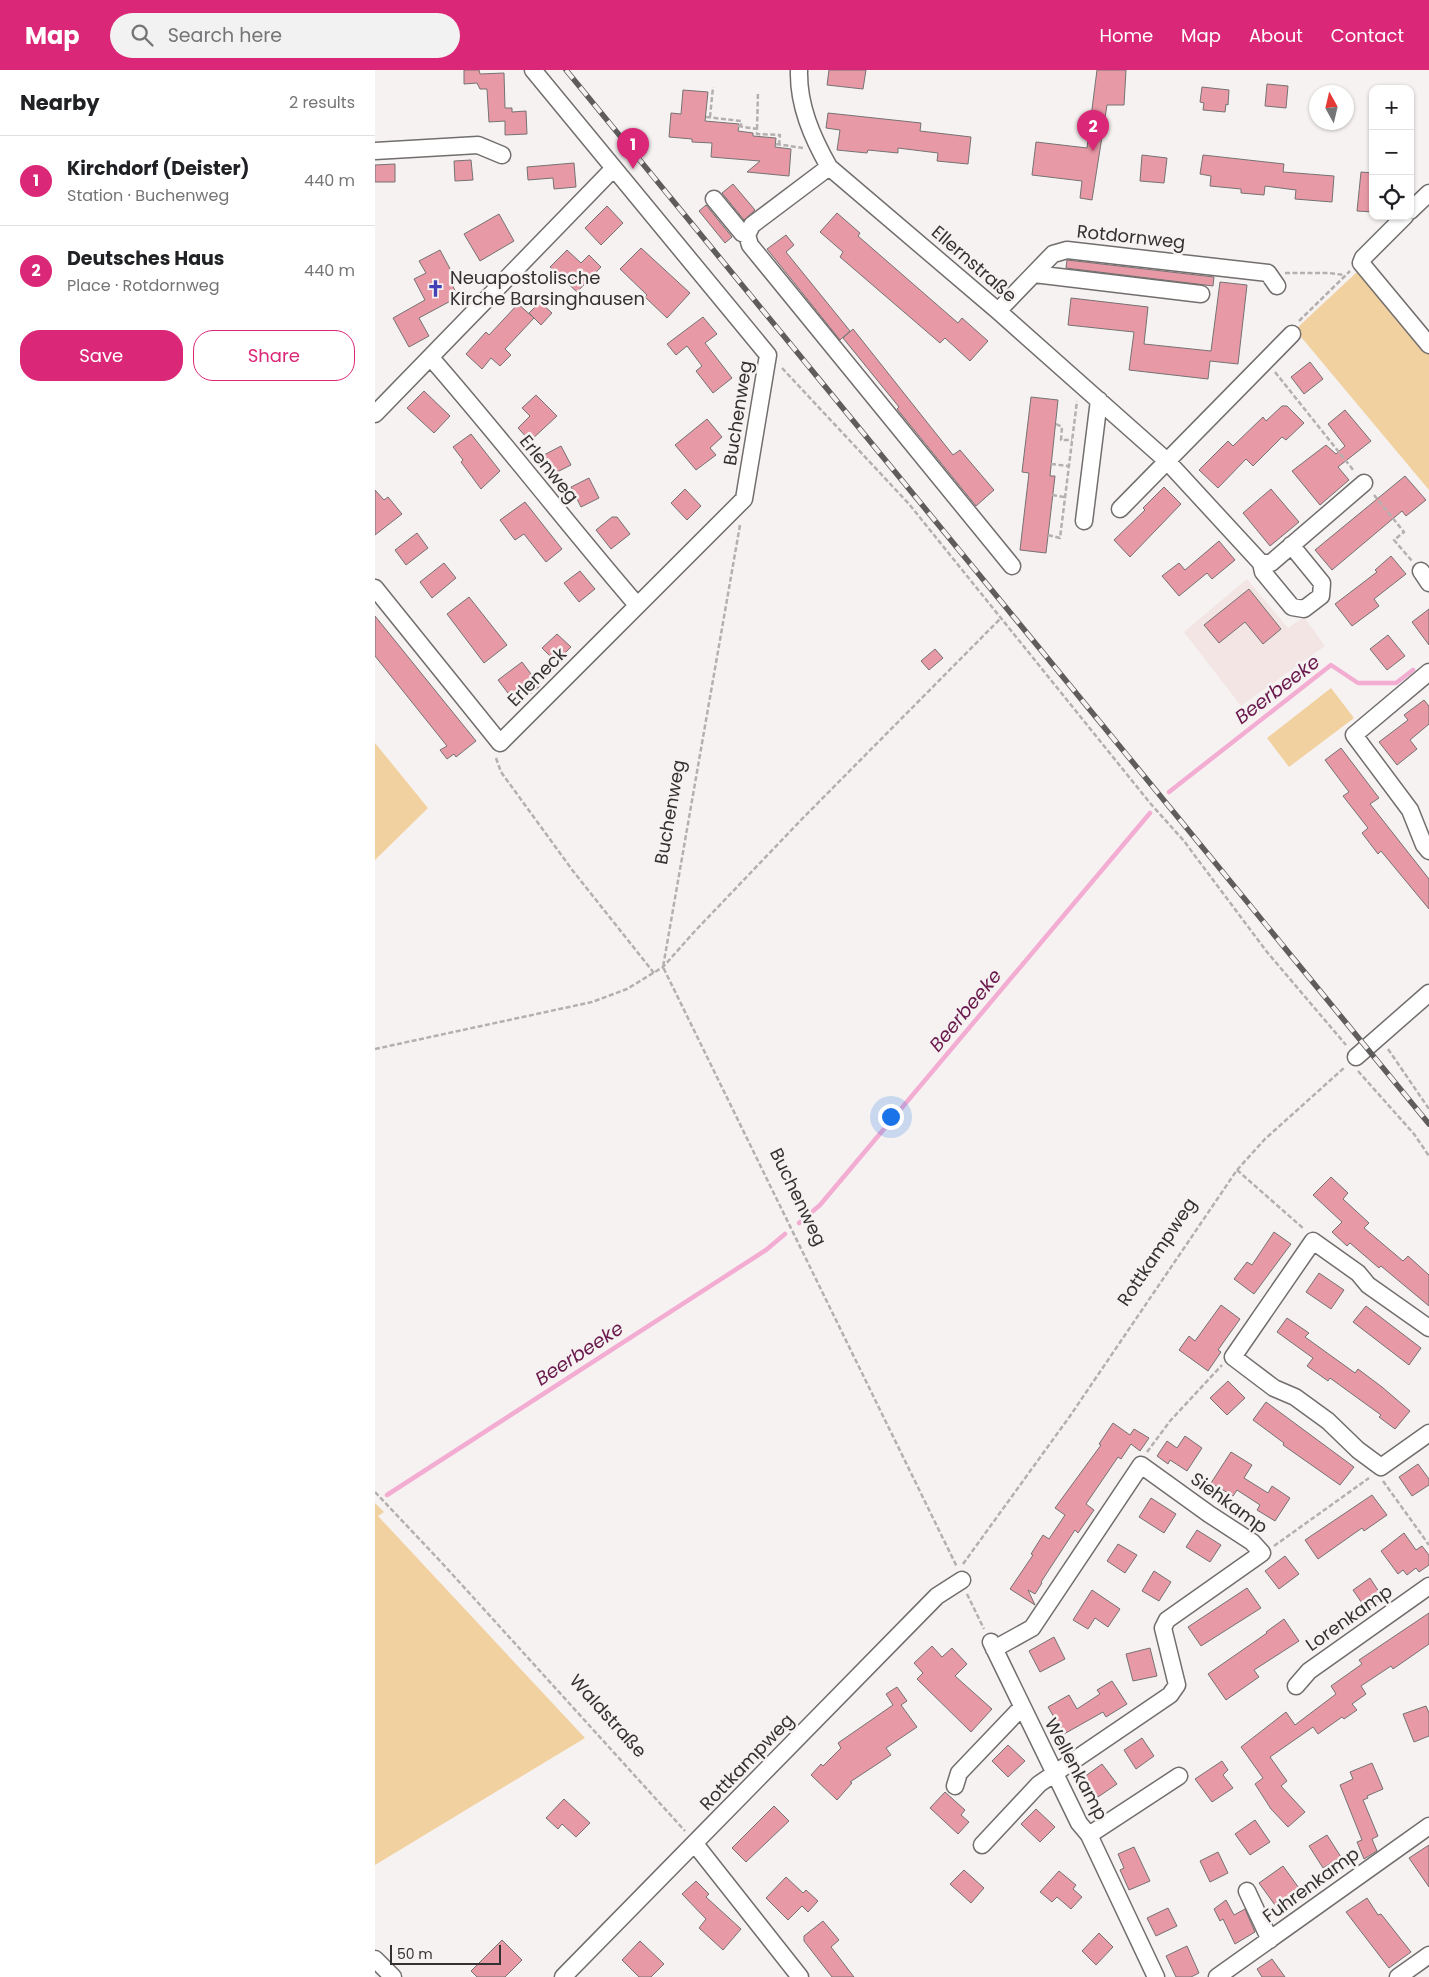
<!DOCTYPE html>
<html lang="en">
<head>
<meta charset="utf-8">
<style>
  body { margin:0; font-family:Poppins,sans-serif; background:#f2f2f2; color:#202124 }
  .controls { position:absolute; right:15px; top:15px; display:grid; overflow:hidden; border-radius:10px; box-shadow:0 1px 4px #0004 }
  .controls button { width:45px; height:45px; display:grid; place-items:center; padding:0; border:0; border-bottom:1px solid #e0e0e0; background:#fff; color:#202124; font:25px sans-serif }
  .compass { position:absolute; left:934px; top:15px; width:45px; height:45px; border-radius:50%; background:#fff; box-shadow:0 1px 4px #0004; rotate:352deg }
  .scale { position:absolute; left:15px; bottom:12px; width:111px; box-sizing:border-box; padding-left:5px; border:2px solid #333131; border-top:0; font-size:14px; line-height:18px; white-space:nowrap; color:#333131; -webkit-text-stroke:4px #f6f2f1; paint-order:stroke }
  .you { position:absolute; left:515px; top:1046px; width:18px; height:18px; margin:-12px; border:4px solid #fff; border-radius:50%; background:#1a73e8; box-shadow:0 0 0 8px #1a73e833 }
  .badge { display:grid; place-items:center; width:32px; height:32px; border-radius:50%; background:#db2777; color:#fff; font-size:16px; font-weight:700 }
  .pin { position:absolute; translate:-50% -41px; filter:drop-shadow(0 1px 2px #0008) }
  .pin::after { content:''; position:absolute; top:26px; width:18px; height:15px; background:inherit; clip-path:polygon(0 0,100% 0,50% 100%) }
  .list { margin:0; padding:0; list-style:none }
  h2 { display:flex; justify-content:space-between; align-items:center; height:65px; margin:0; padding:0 20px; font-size:21px }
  h2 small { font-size:16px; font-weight:400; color:#757577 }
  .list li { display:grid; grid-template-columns:32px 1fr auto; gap:15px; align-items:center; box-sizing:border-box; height:90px; padding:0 20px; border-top:1px solid #e0e0e0 }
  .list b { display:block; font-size:19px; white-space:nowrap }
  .list p { margin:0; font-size:16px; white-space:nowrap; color:#757577 }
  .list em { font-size:16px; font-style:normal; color:#757577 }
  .actions { display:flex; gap:10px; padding:15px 20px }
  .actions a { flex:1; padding:11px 0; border:1px solid #db2777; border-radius:20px; text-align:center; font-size:18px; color:#db2777 }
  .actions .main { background:#db2777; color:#fff }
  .icon { flex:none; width:28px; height:28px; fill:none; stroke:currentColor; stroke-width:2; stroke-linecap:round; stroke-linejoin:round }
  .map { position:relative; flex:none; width:1054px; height:1907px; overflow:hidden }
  header { display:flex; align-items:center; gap:30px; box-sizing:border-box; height:70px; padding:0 25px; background:#db2777; color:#fff }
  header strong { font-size:24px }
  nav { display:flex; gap:28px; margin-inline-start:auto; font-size:18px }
  .search { width:350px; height:45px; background:#f2f2f2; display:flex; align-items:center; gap:12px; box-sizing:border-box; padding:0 18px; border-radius:28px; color:#757577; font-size:19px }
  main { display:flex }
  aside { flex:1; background:#fff }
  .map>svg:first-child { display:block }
  .built { fill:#f2e5e3 }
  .green { fill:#f2d1a1 }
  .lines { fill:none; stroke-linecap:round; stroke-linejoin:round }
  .stream { stroke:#f3acd2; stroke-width:4.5 }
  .building { fill:#e899a6; stroke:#757272 }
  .minor-casing { stroke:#716e6d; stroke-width:19 }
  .path { stroke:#b4b0b0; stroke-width:2.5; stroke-dasharray:5 2.5; stroke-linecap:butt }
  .minor { stroke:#fff; stroke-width:16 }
  .rail-casing { stroke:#5f5d5c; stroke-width:5.5 }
  .rail { stroke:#f6f2f1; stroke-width:4; stroke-dasharray:11; stroke-linecap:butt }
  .labels { text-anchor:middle; stroke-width:5; stroke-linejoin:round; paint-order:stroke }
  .street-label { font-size:18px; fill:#333131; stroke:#f6f2f1 }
  .poi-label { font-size:18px; fill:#333131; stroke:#f6f2f1; text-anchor:start }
  .water-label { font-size:19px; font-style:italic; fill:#69194d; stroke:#f6f2f1 }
</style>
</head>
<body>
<header>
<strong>Map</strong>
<div class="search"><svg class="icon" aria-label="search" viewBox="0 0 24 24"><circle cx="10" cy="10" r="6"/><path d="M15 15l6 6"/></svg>Search here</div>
<nav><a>Home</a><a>Map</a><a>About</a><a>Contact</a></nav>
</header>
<main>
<aside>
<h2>Nearby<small>2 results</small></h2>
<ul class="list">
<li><span class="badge">1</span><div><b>Kirchdorf (Deister)</b><p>Station · Buchenweg</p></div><em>440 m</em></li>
<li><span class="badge">2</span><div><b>Deutsches Haus</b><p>Place · Rotdornweg</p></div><em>440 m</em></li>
</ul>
<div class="actions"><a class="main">Save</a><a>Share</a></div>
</aside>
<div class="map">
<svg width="1054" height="1907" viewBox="0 0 1054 1907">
  <rect width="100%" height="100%" fill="#f6f2f1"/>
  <path class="built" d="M872,509L913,558L929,547L950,576L866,636L809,562Z"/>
  <path class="green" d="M983,201L1054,281V420L921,261L923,257Z
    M956,618L979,648L914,697L892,668Z
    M0,673L53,738L0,790Z
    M0,1433L9,1442L3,1446L210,1668L0,1795Z"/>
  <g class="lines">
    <path class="stream" d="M794,722L956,595L983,613H1021L1038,600
      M424,1153L445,1135L775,743
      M12,1425L391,1180L410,1164"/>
  </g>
  <path class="building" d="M89,0H104L105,4L129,3L130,38H137V42L151,41L152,64L130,65V51L114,52L112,19H105L102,13L89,14Z
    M454,0H491L488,19L452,15Z
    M722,0H751L749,35H732L717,130L705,128L707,111L657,105L661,72L712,78Z
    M892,14L913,16L911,38L890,36Z
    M827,17L854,20L853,35L851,34L850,42L828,40L829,33L825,32Z
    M308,20L333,22L330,51L364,54L363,61L378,63V66L401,68L400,77L416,79L414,106L372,102L385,91L336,87L337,73L317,72V69L294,67L296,43L306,44Z
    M453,43L546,53L545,61L596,67L593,94L562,91L563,83L523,78V83L493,80L492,83L462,80L465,60L451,58Z
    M767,85L792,88L789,113L765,111Z
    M828,85L909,94L908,102L959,106L957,132L920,129L921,120L890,116L889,125L866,123V119L835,116L836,106L825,104Z
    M96,90L98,110L80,111L79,91Z
    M199,93L201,117L179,119L178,108L153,110L152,97Z
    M20,94V112H0V95Z
    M986,102L998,103V142L982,141Z
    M358,114L380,140L369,150L347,123Z
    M331,135L357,167L350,173L324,141Z
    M232,136L248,153L226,175L210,158Z
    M462,143L485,163L483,166L583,253L587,248L613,271L595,291L570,268L565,273L465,187L468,182L445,162Z
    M124,144L139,171L105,191L89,164Z
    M411,165L419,175L411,182L475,261L465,270L392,179Z
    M266,178L315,223L292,248L270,227L272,225L245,199Z
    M65,180L80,208L75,210L83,227L44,248L54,266L34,277L18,248L50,230L39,209L51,203L44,191Z
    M192,180L206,193L214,185L226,197L202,222L175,197Z
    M692,190L839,207L838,216L691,198Z
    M845,212L872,215L863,294L835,291L833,309L754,300L759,262L693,255L696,228L773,237L769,274L836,281Z
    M165,232L177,243L166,255L154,243Z
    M143,234L159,248L130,279L136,285L125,296L116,288L107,299L91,284L111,262L114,265Z
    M328,247L342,264L330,273L357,308L338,323L321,301L327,296L312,276L301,285L292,274Z
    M478,259L578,385L585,380L619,420L601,436L522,339L524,337L468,268Z
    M935,292L948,309L929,324L916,307Z
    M49,321L75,346L59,363L32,338Z
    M161,325L182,346L155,371L143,358L155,346L147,338Z
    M656,327L683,330L675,406H680L671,483L645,480L654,403L647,402Z
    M907,336H912L929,353L911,370L907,367L878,396L871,389L843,418L824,400L853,371L858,376L888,347L891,351Z
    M970,340L996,371L963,397L974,410L945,435L917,401L951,375L961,384L970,376L953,354Z
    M332,349L347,367L335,378L341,385L321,400L300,375Z
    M96,364L125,401L106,419L86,392L88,390L78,377Z
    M186,376L196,395L176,405L167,386Z
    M1030,406L1051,430L1031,446L1027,441L957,500L940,480Z
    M214,408L224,428L206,437L196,417Z
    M789,417L806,434L755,487L739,470L770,440L768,438Z
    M310,419L326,436L312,450L296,433Z
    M896,419L924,452L895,476L868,443Z
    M0,420L9,430L13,427L27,444L0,465Z
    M150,432L187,479L171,492L149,464L140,470L125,450Z
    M237,447H242L255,464L236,479L221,460Z
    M42,463L53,478L31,495L20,480Z
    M844,471L860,490L837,509L832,503L804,526L787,506L804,493L810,500Z
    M1016,486L1031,504L999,529L1004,536L977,556L960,534L1002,502L1000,500Z
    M69,493L81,508L57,528L45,512Z
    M205,501L220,519L204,532L189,513Z
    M874,519L906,559L888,574L870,552L844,573L829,555Z
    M94,527L132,575L109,593L72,544Z
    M1054,539V575L1037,552Z
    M0,546L101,671L81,687L79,684L72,689L65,680L72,676L0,586Z
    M182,564L196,577L181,592L167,578Z
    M1013,565L1030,586L1012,600L995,579Z
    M560,579L568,588L554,600L546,591Z
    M147,592L165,616L155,624L149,617L136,627L123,610Z
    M1049,630L1054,636V654L1035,670L1042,679L1022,695L1004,672L1033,650L1029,645Z
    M966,678L1004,728L995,734L1054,809V839L1006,781L1003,784L987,763L993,758L968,726L974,722L950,690Z
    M956,1107L973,1123L968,1129L994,1153L989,1158L1028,1191L1033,1186L1054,1205V1236L1006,1196L1004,1198L975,1173L972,1176L957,1162L967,1152L938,1125Z
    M899,1162L916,1174L879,1224L859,1209L872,1192L877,1195Z
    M944,1203L969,1220L956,1239L931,1222Z
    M846,1235L865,1249L843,1280L846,1282L833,1301L804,1280L814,1266L820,1271Z
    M991,1236L1046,1278L1034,1295L978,1252Z
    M912,1248L934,1263L930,1267L980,1303L983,1299L1007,1317L1035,1341L1020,1359L1004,1347L1006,1345L955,1308L953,1311L932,1296L938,1288L902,1262Z
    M853,1311L870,1328L852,1345L835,1328Z
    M891,1332L979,1397L965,1415L908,1375L909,1373L878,1350Z
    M738,1353L755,1365L759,1359L774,1368L765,1381L756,1374L746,1389L743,1387L711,1434L719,1440L703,1463L700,1460L666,1512L667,1513L660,1524L653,1520L660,1535L635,1519L658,1485L656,1484L668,1465L674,1469L690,1445L680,1438L726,1375L724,1374Z
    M810,1366L827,1378L812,1401L795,1390L793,1394L782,1386L792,1371L802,1378Z
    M856,1382L877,1395L869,1408L893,1423L897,1416L915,1428L900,1451L882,1440L885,1435L862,1420L858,1426L836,1413Z
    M1043,1394L1054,1409V1415L1037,1426L1024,1407Z
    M997,1425L1012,1445L989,1461L987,1458L943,1489L930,1470Z
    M776,1428L801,1444L789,1463L764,1447Z
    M822,1460L846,1475L835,1492L811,1477Z
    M1029,1463L1041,1480L1047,1476L1054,1485V1495L1044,1502L1041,1498L1032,1505L1028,1500L1023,1504L1006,1481Z
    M743,1474L762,1485L750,1503L732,1491Z
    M910,1486L924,1504L904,1519L890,1501Z
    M779,1501L796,1512L784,1531L767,1521Z
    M995,1508L1008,1528L991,1539L978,1520Z
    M872,1518L886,1538L826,1576L813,1557Z
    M717,1520L745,1539L733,1557L720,1548L713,1559L698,1550Z
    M1054,1543V1574L1018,1599L1016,1596L986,1616L991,1624L977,1634L982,1640L969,1649L967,1647L943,1664L938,1657L895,1687L912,1711L906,1716L930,1742L913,1757L896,1739L880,1714L888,1708L866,1677L911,1642L920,1655L961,1624L956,1616L987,1594L984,1590Z
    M909,1549L924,1571L879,1600L884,1607L851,1630L833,1604L892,1563L891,1562Z
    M679,1567L690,1589L665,1602L654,1581Z
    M557,1576L567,1587L577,1578L592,1594L580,1606L617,1639L596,1662L542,1609L548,1603L539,1593Z
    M775,1578L782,1606L758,1611L751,1584Z
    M737,1611L752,1634L731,1647L728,1642L689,1664L673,1637L694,1625L702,1639L725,1624L722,1620Z
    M522,1617L532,1631L526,1635L542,1657L511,1678L516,1685L475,1712L477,1713L462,1730L436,1705L446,1694L448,1696L466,1678L463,1673L518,1635L511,1624Z
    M1051,1636L1054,1643V1666L1039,1672L1028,1644Z
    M767,1668L779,1686L761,1699L749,1680Z
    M633,1675L650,1691L633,1707L617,1691Z
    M847,1691L853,1700L848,1705L858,1718L837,1732L820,1709Z
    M997,1693L1008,1719L992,1726L993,1728L988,1730L1003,1766L997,1769L1002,1781L989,1789L982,1772L987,1770L965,1715L978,1709L975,1702Z
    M727,1694L742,1714L723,1727L709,1707Z
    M570,1722L590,1740L586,1745L594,1752L583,1764L555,1738Z
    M189,1729L215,1753L201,1767L187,1754L183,1759L171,1748Z
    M399,1736L414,1751L371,1792L357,1778Z
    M661,1739L680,1757L665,1772L646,1754Z
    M880,1750L895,1772L875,1785L860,1764Z
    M952,1765L966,1787L948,1798L934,1776Z
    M1054,1775V1817L1034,1788Z
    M759,1777L775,1811L754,1820L745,1800L749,1798L743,1784Z
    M843,1782L853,1803L835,1812L825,1791Z
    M908,1796L929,1825L905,1842L884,1813Z
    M589,1800L609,1818L596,1833L575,1814Z
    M684,1801L701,1815L698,1819L707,1827L696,1839L682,1827L677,1832L665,1822Z
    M411,1807L428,1823L431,1820L443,1831L433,1842L427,1836L413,1850L391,1828Z
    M321,1811L334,1824L331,1827L366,1859L348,1880L324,1858L331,1849L307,1824Z
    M992,1828L1003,1845L1006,1844L1036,1882L1014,1898L971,1842Z
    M851,1830L859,1845L870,1839L880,1862L860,1874L848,1849L845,1851L839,1839Z
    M793,1838L802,1856L781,1866L772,1848Z
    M448,1851L464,1870L456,1877L479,1907H457L429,1871V1866Z
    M724,1863L738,1877L721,1895L707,1881Z
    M127,1870L147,1890L130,1907H102L96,1901Z
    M265,1871L289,1894L276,1907H264L247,1890Z
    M812,1876L824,1903L816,1907H801L791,1886Z
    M897,1889L910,1907H887L882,1899Z"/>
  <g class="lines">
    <defs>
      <path id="minor" d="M424,0C423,35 437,67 454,97L623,241L792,391L886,493H896L989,413
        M0,81L103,75L127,85
        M454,97L377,155L372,165L375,175L637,496
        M339,129L367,163L372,165
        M1035,141L1054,123
        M1030,146L988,188L986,193L1054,275
        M659,204L826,224
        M623,241L678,184L692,180L893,203L902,216
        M56,288C127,369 192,454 262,535
        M0,344L239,98
        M745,439L917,264
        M709,451L724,330
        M886,493L888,502L917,537L929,539L946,526L947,513L916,475
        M1046,501L1054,513
        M0,518L125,673L369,429L393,285L158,0
        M1054,602L979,665L1035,740L1049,775L1054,781
        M981,987L1054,923
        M1054,1258L993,1215L983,1203L938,1171L858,1287L899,1318L920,1327L953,1351L983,1380L1006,1397L1054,1363
        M616,1572L704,1753L714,1765L781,1907
        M921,1616L934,1601L1054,1516
        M580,1716L584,1703L647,1637
        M714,1765L804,1706
        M320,1774L425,1907
        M607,1775L664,1714L795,1625L802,1615L788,1558L792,1550L887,1483L877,1472L834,1444L766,1395L657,1558L619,1579
        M872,1821L895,1870
        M0,1889L18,1907
        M188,1907L562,1526L587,1510
        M842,1907L1054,1756
        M1023,1907L1054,1885"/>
    </defs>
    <use href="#minor" class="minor-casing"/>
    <path class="path" d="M331,47L366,51V57
      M335,47L338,17
      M363,56L382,59V64L405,65L404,75
      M382,59L383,22
      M401,74L428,78
      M910,203H954L969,205
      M924,251L975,201
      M407,298L534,434L775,733L809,771L892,882L971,975
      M900,302L979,401
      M681,354L687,357L686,370H697
      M676,394L693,396
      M677,425L690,427
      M999,425L1029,462L1019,470L1037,491
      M365,455L288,897L582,1497
      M673,465L685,468L702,331
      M121,688L126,702L198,801L279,903
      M0,979L217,932L252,919L288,897L320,861L426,750L626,548
      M1013,979L1054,1039
      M983,1001L1039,1064L1054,1086
      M862,1100L929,1159
      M772,1382L795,1351L847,1295
      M1008,1411L1054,1475
      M0,1422L67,1493L310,1761
      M899,1476L994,1408
      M588,1494L695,1346L862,1100L890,1069L970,997
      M592,1524L609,1559"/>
    <use href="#minor" class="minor"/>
    <defs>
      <path id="rail" d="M191,0L1054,1054"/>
    </defs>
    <use href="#rail" class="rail-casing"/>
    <use href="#rail" class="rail"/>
  </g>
  <defs>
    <symbol id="church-bare" viewBox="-9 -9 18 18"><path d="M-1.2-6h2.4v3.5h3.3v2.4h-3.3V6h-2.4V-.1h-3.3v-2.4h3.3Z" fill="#4441b7" stroke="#f6f2f1" stroke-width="2.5" paint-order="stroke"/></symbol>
  </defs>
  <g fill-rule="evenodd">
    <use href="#church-bare" x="48" y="206" width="25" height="25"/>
  </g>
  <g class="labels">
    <g class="street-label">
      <text transform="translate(756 167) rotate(6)" y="6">Rotdornweg</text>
      <text transform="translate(599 194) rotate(41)" y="6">Ellernstraße</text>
      <text transform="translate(363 343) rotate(-81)" y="6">Buchenweg</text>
      <text transform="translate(174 399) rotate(51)" y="6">Erlenweg</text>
      <text transform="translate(162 607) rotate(-45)" y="6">Erleneck</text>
      <text transform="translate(295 742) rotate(-80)" y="6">Buchenweg</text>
      <text transform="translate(423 1127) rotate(64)" y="6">Buchenweg</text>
      <text transform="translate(782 1182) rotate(-56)" y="6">Rottkampweg</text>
      <text transform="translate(854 1433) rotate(36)" y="6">Siehkamp</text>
      <text transform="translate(974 1548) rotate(-35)" y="6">Lorenkamp</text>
      <text transform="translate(233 1646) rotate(48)" y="6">Waldstraße</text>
      <text transform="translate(372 1692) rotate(-46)" y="6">Rottkampweg</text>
      <text transform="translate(701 1699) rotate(62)" y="6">Wellenkamp</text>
      <text transform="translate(936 1815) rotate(-36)" y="6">Fuhrenkamp</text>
    </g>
    <g class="poi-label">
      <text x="75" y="214">Neuapostolische<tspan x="75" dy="21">Kirche Barsinghausen</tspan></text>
    </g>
    <g class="water-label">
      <text transform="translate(902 619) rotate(-37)" y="7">Beerbeeke</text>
      <text transform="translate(590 940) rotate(-50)" y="7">Beerbeeke</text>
      <text transform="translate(204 1283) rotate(-33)" y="7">Beerbeeke</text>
    </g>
  </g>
</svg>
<div class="controls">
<button>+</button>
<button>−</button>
<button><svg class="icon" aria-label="locate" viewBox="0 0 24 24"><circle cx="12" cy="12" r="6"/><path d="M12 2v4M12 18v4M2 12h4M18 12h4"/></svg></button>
</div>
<svg class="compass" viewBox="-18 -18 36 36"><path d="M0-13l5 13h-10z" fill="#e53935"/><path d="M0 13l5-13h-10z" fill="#757577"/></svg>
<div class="scale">50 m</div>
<div class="you"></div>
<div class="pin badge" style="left:258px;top:99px">1</div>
<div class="pin badge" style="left:718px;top:81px">2</div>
</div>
</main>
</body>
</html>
